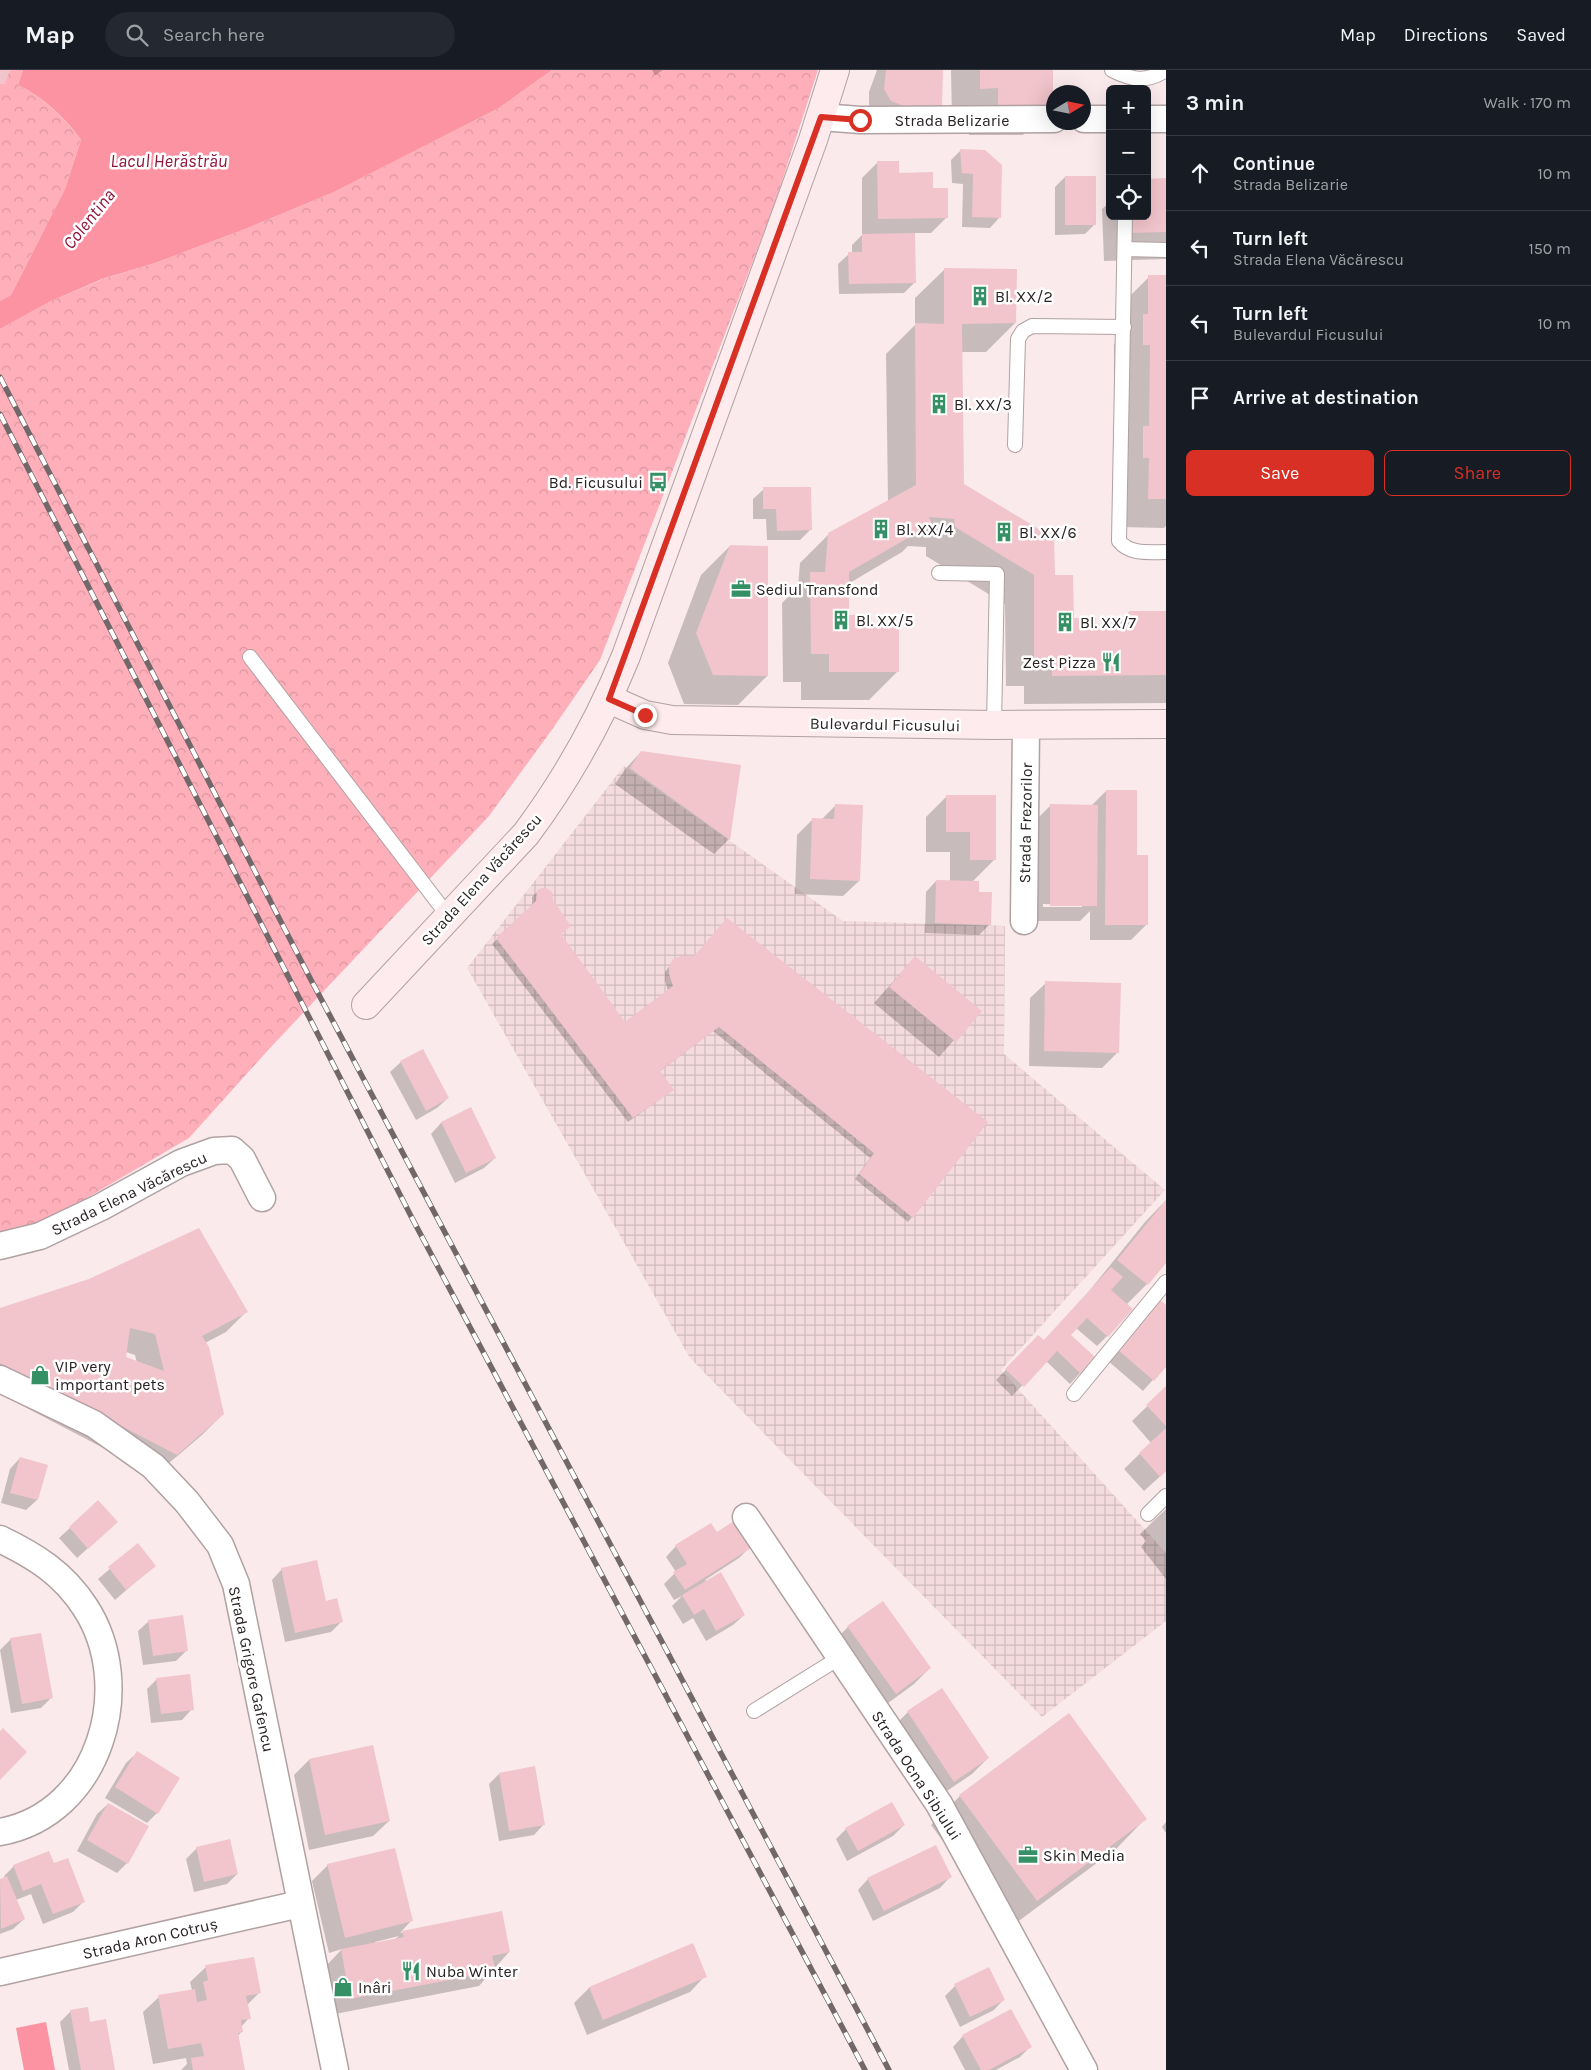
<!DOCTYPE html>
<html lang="en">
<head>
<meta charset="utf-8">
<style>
  body { margin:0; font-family:Karla,sans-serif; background:#242831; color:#f1f3f6 }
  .controls { position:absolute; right:15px; top:15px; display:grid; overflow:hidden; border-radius:8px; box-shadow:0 5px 20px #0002 }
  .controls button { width:45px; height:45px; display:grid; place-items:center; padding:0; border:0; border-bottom:1px solid #363941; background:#171b24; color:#f1f3f6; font:25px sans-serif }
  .compass { position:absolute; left:1046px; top:15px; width:45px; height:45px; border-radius:50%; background:#171b24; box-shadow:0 5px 20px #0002; rotate:80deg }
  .stop { position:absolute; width:15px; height:15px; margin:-11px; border:4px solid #d93025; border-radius:50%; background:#fff }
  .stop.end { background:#d93025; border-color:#fff; box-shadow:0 1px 5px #0008 }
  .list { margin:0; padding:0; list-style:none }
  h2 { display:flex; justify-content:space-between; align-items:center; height:65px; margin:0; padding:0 20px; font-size:21px }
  h2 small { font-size:16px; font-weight:400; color:#9ea1a6 }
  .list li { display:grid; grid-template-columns:32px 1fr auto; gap:15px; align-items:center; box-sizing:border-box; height:75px; padding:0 20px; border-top:1px solid #363941 }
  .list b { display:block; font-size:19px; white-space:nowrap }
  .list p { margin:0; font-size:16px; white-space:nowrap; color:#9ea1a6 }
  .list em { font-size:16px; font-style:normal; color:#9ea1a6 }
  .actions { display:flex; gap:10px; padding:15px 20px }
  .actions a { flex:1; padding:11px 0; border:1px solid #d93025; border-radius:8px; text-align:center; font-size:18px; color:#d93025 }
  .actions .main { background:#d93025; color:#fff }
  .icon { flex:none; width:28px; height:28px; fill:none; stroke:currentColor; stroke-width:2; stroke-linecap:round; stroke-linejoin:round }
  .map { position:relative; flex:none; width:1166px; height:2000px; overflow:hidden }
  header { display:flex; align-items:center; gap:30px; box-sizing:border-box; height:70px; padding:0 25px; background:#171b24; border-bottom:1px solid #363941 }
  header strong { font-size:24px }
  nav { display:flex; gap:28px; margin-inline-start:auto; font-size:18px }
  .search { width:350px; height:45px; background:#242831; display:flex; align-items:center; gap:12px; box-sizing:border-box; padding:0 18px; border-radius:28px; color:#9ea1a6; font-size:19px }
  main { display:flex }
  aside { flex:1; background:#171b24 }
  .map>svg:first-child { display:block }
  .industrial { fill:url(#industrial-grid) }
  .forest { fill:url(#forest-crowns) }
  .water { fill:#fb93a3 }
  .shadow { fill:#0003; fill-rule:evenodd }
  .building { fill:#f1c5cb; fill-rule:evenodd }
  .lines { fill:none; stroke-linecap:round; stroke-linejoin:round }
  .lane-casing { stroke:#b0a1a2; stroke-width:16 }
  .street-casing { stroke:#b0a1a2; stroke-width:29 }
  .secondary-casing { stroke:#b0a1a2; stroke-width:30 }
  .lane { stroke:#fff; stroke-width:14 }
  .street { stroke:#fff; stroke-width:26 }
  .secondary { stroke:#feebed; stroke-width:28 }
  .rail-casing { stroke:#726869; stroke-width:5.5 }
  .rail { stroke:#fff; stroke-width:4; stroke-dasharray:11; stroke-linecap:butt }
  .route { stroke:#d93025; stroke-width:6 }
  .labels { text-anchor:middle; stroke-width:5; stroke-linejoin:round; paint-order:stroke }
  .street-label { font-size:16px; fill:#292323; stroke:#fff }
  .poi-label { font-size:16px; fill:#292323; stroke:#fff; text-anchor:start }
  .water-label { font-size:18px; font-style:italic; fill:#8f143a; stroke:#fff }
</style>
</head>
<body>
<header>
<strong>Map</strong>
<div class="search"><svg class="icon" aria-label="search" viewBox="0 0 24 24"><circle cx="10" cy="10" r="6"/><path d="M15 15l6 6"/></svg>Search here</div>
<nav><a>Map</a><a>Directions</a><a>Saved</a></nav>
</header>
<main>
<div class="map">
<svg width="1166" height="2000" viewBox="0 0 1166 2000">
  <defs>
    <pattern id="industrial-grid" width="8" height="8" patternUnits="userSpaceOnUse" patternTransform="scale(1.25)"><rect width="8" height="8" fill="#f4dbdd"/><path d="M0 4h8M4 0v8" fill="none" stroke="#d1bcbd"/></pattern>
    <pattern id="forest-crowns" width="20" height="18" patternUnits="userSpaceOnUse" patternTransform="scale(1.25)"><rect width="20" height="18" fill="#ffafba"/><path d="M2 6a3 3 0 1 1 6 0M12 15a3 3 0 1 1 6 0" fill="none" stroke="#db96a0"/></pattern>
  </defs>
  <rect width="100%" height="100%" fill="#faeaeb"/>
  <path class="industrial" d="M624,696L843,851L1005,856L1004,984L1165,1120L1001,1300L1166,1483V1551L1042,1647L690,1288L467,898Z"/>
  <path class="forest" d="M0,0H23L18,15C43,27 64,47 81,70L65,119L11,225L0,231Z
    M552,0H818L774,136L600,590L551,661L489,746L270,978L189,1068L46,1152L0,1168V259L51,231L103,209L155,193L245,159L334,122L499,38Z"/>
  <path class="water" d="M23,0H552L499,38L334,122L245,159L155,193L102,209L51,231L0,259V231L11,225L65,119L81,70C65,47 43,27 18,15Z
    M46,1952L55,2000H24L16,1958Z"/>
  <path class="shadow" d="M652,0H663L655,5Z
    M877,0H942L941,37L876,46L869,35V22Z
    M951,0H1052V36L1023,65H969V47H952Z
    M961,80L1000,147L990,158L962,157L963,114L952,113L951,90Z
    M878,92L932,119L947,147L931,163H914L915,212L904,223L839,224L838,194L849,184L852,183V175L862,165V108Z
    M1065,107L1095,154L1085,164L1055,165V117Z
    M1166,109V189L1104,191L1102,139L1110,132V146H1147Z
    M944,200L1015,253L986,282H961L963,415L1054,506L1073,549L1095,559L1113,558L1129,542H1166V633L1024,634V616H1006L1005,534L926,486V477L908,476L902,482L848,514V547L870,556L898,601L869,630H801V612H783L782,533L798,517L800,493L829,464L888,432L886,284L915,255V228Z
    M1149,207H1166V456L1164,458L1120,457L1122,303H1114V274L1120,268V236Z
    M764,419L811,459L800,470H767L766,449H753V429Z
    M730,476L767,606L738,635L684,634L668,593L701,505Z
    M641,682L729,769L714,784L615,714L626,698Z
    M1106,721L1135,786L1146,855L1131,870H1090V841L1080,851H1034L1035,751L1050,736H1091ZM1043,834L1082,835V837H1043Z
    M947,726L995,789L972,812L990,854L979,865L925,863L926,822L936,811L950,812V782H926V747Z
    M835,736L859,811L843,826L795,824L797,765L813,749H822Z
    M538,821L559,864L624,953L668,921L665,910V902L674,890L694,887L987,1053L908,1152L855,1109L870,1088L713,961L659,1002L673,1020L628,1052L492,874L532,836V827Z
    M915,887L980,941L939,987L874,933Z
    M1046,913L1118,982L1102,998L1029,996L1030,928Z
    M401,992L448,1028L437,1038L416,1050L390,1002Z
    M470,1039L495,1088L484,1098L455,1113L431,1064L441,1053Z
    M1166,1130V1191L1147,1214L1126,1235L1107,1266L1097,1276L1076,1258L1070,1265L1094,1288L1070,1314L1046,1291L1012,1326L996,1310L1028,1277L1044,1271L1090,1220L1145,1152Z
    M1166,1237V1295L1143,1321L1107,1290Z
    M0,1240L246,1242L226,1262L205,1273L223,1344L202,1365L155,1405L0,1324ZM126,1282L135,1285L137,1293L125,1288Z
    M1166,1318V1401L1144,1421L1124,1399L1151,1373L1132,1351Z
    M20,1388L46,1396L37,1430L26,1440L1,1433L10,1399Z
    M98,1432L106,1462L77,1488L59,1468Z
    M1166,1439V1509L1141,1477L1146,1471L1140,1464Z
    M716,1464L749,1478L739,1488L705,1510L744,1545L733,1555L706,1571L693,1548L683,1554L672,1536L682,1526L674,1530L664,1514L676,1502L666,1487L676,1476Z
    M138,1475L154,1496L115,1530L98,1509Z
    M282,1499L325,1532L341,1552L331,1562L285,1572L272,1510Z
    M883,1532L930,1598L914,1614L880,1639L832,1573L848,1557Z
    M149,1551L187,1580L176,1591L143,1595L138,1561Z
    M11,1569L51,1628L41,1638L11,1643L0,1580Z
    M157,1609L192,1639L182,1650L151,1653L147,1619Z
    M942,1619L988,1688L972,1704L938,1727L892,1658L908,1642Z
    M1069,1645L1145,1749L1117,1778L1008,1859L931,1755L960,1726Z
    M372,1676L389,1751L373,1766L309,1780L294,1705L309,1690Z
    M137,1683L157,1743L147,1753L105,1728L126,1693Z
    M499,1704L544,1754L534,1765L499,1771L489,1714Z
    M108,1734L127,1793L117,1803L77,1781L97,1744Z
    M1166,1752V1763L1162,1757Z
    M904,1755L893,1766L847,1791L836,1769L846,1759Z
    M197,1778L237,1804L227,1814L194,1822L186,1789Z
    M53,1795L83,1832L73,1842L43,1854L31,1824L16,1830L24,1849L13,1859L0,1864V1810L5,1808L4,1806L14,1796Z
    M328,1795L411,1851L400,1863L501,1843L509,1882L479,1916L335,1944L326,1896L342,1879L329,1883L312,1811ZM399,1866L394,1870L375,1874V1872Z
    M950,1807L940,1818L873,1851L858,1820L868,1809Z
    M692,1875L705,1906L690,1922L587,1965L574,1933L589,1918Z
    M206,1897L259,1923L247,1935L249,1948L241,1957L242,1961L238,1966L244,2000H181L187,1994L186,1988L153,1994L143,1942L159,1927L192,1920L190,1912Z
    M955,1916L1004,1929L994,1940L960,1957L945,1926Z
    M71,1941L89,1953L114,2000H69L60,1952Z
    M963,1966L1030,1977L1020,1987L996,2000H965L953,1977Z"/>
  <path class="building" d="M0,0H10L5,14H0Z
    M886,0H943L942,37L904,36L891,31L884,19Z
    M980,0H1053V36H998V18L980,19Z
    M960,79L985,80L1002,95L1001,148L972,147L973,104L962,103Z
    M877,91H899V103L933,102V118H948V148L878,149Z
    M1065,106H1096V155H1065Z
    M1166,108V162L1132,163V146H1147V109Z
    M915,163L916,213L849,214L848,182H862V164Z
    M944,198L1017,199L1016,253L962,254L964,414L1054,468L1055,505H1073L1074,548H1096V557H1129V541H1166V605L1052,606V588H1034V505L955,457L954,449L929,447L932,454L849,502V545H872L871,555L899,554V602H829V584H811L810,502H825L828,463L916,415L915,253L944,254Z
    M1148,205H1166V429H1148L1149,388H1143V356H1149L1150,275H1143V244H1148Z
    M763,417H811L812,460L777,461L776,439H763Z
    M730,475L768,476V606L713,605L696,563Z
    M641,681L741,695L730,770L630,698Z
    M1106,720H1137V785H1148V855H1105Z
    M946,725H996V790H970V762H946Z
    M835,734L863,735L860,811L810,809L812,748L834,749Z
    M1050,734L1098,735L1097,836H1050Z
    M936,810L979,811V822H992L991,855L935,853Z
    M545,817L552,822L553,830L571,856L561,864L625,952L673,916L669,904V896L673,889L681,886H694L727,848L988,1052L913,1148L859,1104L874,1083L719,957L660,1001L674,1020L633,1048L496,868L536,831L537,820Z
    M915,886L982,941L956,972L889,917Z
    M1045,911L1121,913L1119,983L1044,981Z
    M423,979L449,1028L426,1041L400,991Z
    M471,1037L496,1088L466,1103L441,1052Z
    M1166,1130V1193L1148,1215L1117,1190Z
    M199,1158L248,1242L202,1266L209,1277L224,1344L177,1385L0,1293V1238L89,1209ZM130,1258L155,1264L164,1301L126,1287Z
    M1111,1197L1123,1207L1111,1220L1133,1239L1108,1267L1087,1248L1071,1265L1096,1288L1081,1304L1057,1281L1024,1317L1005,1299L1038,1265L1044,1270Z
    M1159,1229L1166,1235V1297L1154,1311L1117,1279Z
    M1166,1316V1356L1146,1335Z
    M1166,1358V1401L1160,1407L1139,1383Z
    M20,1387L48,1395L38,1430L10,1423Z
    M98,1430L118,1452L88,1479L69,1457Z
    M734,1451L751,1478L685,1520L673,1502L687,1494L675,1475L711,1453L717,1462Z
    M138,1473L156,1496L126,1520L108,1497Z
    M317,1490L326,1531L337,1528L343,1552L295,1563L281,1498Z
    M721,1502L745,1545L716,1561L704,1539L694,1545L682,1525Z
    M883,1531L931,1598L896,1624L847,1556Z
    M183,1545L188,1581L153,1586L148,1550Z
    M41,1563L53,1628L22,1634L10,1568Z
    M190,1604L194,1640L161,1644L156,1608Z
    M942,1618L989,1688L954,1712L907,1641Z
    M1069,1643L1147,1749L1037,1831L959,1725Z
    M3,1658L27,1682L0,1710V1661Z
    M373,1675L390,1751L325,1765L309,1689Z
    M137,1681L180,1708L158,1744L115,1717Z
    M535,1696L545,1755L509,1761L499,1703Z
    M892,1732L905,1755L858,1781L845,1758Z
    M108,1733L149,1756L128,1794L87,1770Z
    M230,1769L238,1804L204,1812L196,1777Z
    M936,1775L952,1807L884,1841L867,1808Z
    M395,1778L413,1851L345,1868L327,1794Z
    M49,1781L54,1793L68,1788L85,1832L53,1844L41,1814L23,1821L13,1795Z
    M7,1806L25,1849L1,1859L0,1809Z
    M502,1841L510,1882L492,1886L496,1901L350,1929L341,1879L404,1867L402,1861Z
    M693,1873L707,1907L603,1950L589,1917Z
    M254,1887L261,1923L246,1926L251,1949L241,1950L243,1962L238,1963L245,2000H193L191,1988L204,1986L201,1973L168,1979L158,1925L195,1919L197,1932L207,1930L203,1912L208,1910L205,1895Z
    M989,1897L1005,1930L970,1947L954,1914Z
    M88,1937L90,1952L106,1949L115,2000H81L70,1940Z
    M1011,1939L1032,1977L989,2000H981L962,1965Z"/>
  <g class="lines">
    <defs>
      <path id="lane" d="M1112,0C1132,10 1146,13 1166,0
        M1125,146L1119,471C1130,485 1150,482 1166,482
        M1125,179L1166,180
        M1015,375L1018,269L1023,261L1032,256L1124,257
        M939,503L997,504L994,655
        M250,587L449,847
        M1074,1324L1166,1212
        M1148,1444L1166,1426
        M754,1641L839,1588"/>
      <path id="street" d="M821,47L860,50L1054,49
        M1084,49H1110
        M1147,49H1166
        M1024,851L1026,656
        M0,1176L40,1166L101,1137L181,1093L214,1081L232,1080L242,1089L262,1128
        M0,1309L94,1354L153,1396L187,1432L220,1475L236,1514L335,2000
        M746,1447L939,1734L1084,2000
        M0,1469C35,1486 63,1503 85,1537C137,1616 100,1744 0,1762
        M0,1902L300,1834"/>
      <path id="secondary" d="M609,629L645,645L672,650L994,655L1166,654
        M366,935L526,764C567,709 600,650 626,586L813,70L835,0"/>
    </defs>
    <use href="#lane" class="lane-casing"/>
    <use href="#street" class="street-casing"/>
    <use href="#secondary" class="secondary-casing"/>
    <use href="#lane" class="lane"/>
    <use href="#street" class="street"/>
    <use href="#secondary" class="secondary"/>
    <defs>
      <path id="rail" d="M0,307L310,908L889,2000
        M0,344L413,1150L865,2000"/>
    </defs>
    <use href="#rail" class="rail-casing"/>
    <use href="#rail" class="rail"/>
  </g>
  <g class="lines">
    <path class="route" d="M645,645L609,629L821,47L860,50"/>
  </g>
  <defs>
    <symbol id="building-bare" viewBox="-9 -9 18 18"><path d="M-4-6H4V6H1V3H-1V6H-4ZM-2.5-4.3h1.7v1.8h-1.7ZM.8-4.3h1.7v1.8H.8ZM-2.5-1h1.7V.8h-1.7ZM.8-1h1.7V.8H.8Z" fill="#359066" stroke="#fff" stroke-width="2.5" paint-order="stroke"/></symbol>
    <symbol id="bus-bare" viewBox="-9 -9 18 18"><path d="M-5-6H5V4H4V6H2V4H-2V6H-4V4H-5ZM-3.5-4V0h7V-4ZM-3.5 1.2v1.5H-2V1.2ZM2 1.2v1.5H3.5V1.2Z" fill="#359066" stroke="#fff" stroke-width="2.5" paint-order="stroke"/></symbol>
    <symbol id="office-bare" viewBox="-9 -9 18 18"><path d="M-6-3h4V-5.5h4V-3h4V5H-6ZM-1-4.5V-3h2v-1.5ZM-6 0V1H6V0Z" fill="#359066" stroke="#fff" stroke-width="2.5" paint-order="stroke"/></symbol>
    <symbol id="restaurant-bare" viewBox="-9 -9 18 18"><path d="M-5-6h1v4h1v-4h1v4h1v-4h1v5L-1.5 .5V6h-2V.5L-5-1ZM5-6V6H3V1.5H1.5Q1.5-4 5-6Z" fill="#359066" stroke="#fff" stroke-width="2.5" paint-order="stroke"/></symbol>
    <symbol id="shop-bare" viewBox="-9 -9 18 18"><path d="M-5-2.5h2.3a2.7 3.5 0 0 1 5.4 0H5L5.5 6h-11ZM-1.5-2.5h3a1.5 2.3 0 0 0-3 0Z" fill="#359066" stroke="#fff" stroke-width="2.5" paint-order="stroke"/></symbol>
  </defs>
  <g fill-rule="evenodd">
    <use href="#building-bare" x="966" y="212" width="28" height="28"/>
    <use href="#building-bare" x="925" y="320" width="28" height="28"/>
    <use href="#bus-bare" x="644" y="398" width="28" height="28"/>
    <use href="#building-bare" x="867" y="445" width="28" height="28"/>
    <use href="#building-bare" x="990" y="448" width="28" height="28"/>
    <use href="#office-bare" x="727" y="505" width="28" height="28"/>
    <use href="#building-bare" x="827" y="536" width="28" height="28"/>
    <use href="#building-bare" x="1051" y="538" width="28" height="28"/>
    <use href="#restaurant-bare" x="1097" y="578" width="28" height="28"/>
    <use href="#shop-bare" x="26" y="1291" width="28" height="28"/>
    <use href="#office-bare" x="1014" y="1771" width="28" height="28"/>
    <use href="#restaurant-bare" x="397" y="1887" width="28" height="28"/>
    <use href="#shop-bare" x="329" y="1903" width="28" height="28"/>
  </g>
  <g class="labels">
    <g class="street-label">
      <text x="952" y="56">Strada Belizarie</text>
      <text transform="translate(885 654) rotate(1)" y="6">Bulevardul Ficusului</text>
      <text transform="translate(1025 753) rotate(-89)" y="6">Strada Frezorilor</text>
      <text transform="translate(481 809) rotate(-48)" y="6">Strada Elena Văcărescu</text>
      <text transform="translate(129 1123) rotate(-26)" y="6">Strada Elena Văcărescu</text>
      <text transform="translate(252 1599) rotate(78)" y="6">Strada Grigore Gafencu</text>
      <text transform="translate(917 1705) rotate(57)" y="6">Strada Ocna Sibiului</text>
      <text transform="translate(150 1868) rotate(-13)" y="6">Strada Aron Cotruș</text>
    </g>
    <g class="poi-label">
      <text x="995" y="232">Bl. XX/2</text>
      <text x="954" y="340">Bl. XX/3</text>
      <text x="643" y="418" text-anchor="end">Bd. Ficusului</text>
      <text x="896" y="465">Bl. XX/4</text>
      <text x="1019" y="468">Bl. XX/6</text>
      <text x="756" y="525">Sediul Transfond</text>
      <text x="856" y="556">Bl. XX/5</text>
      <text x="1080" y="558">Bl. XX/7</text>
      <text x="1096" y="598" text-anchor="end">Zest Pizza</text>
      <text x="55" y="1302">VIP very<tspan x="55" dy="18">important pets</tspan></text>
      <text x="1043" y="1791">Skin Media</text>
      <text x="426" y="1907">Nuba Winter</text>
      <text x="358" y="1923">Inâri</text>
    </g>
    <g class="water-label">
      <text x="169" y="97">Lacul Herăstrău</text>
      <text transform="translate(89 149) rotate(-51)" y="6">Colentina</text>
    </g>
  </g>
</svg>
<div class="controls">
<button>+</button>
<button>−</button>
<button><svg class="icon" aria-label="locate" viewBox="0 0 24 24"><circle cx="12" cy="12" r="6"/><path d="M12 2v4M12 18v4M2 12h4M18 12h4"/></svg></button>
</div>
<svg class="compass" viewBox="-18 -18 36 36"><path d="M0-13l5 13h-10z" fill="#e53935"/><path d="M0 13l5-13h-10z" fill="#9ea1a6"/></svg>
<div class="stop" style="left:860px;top:50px"></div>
<div class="stop end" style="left:645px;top:645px"></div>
</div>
<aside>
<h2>3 min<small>Walk · 170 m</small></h2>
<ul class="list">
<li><svg class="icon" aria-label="ahead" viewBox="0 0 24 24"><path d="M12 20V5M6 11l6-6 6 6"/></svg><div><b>Continue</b><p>Strada Belizarie</p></div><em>10 m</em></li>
<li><svg class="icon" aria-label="left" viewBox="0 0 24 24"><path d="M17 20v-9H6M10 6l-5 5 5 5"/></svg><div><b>Turn left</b><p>Strada Elena Văcărescu</p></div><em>150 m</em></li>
<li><svg class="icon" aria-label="left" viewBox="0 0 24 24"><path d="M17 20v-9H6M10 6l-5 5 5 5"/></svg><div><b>Turn left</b><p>Bulevardul Ficusului</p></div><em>10 m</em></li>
<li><svg class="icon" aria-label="arrive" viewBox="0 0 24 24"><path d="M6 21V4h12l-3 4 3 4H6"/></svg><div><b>Arrive at destination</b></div></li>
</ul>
<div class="actions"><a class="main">Save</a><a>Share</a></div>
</aside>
</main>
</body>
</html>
